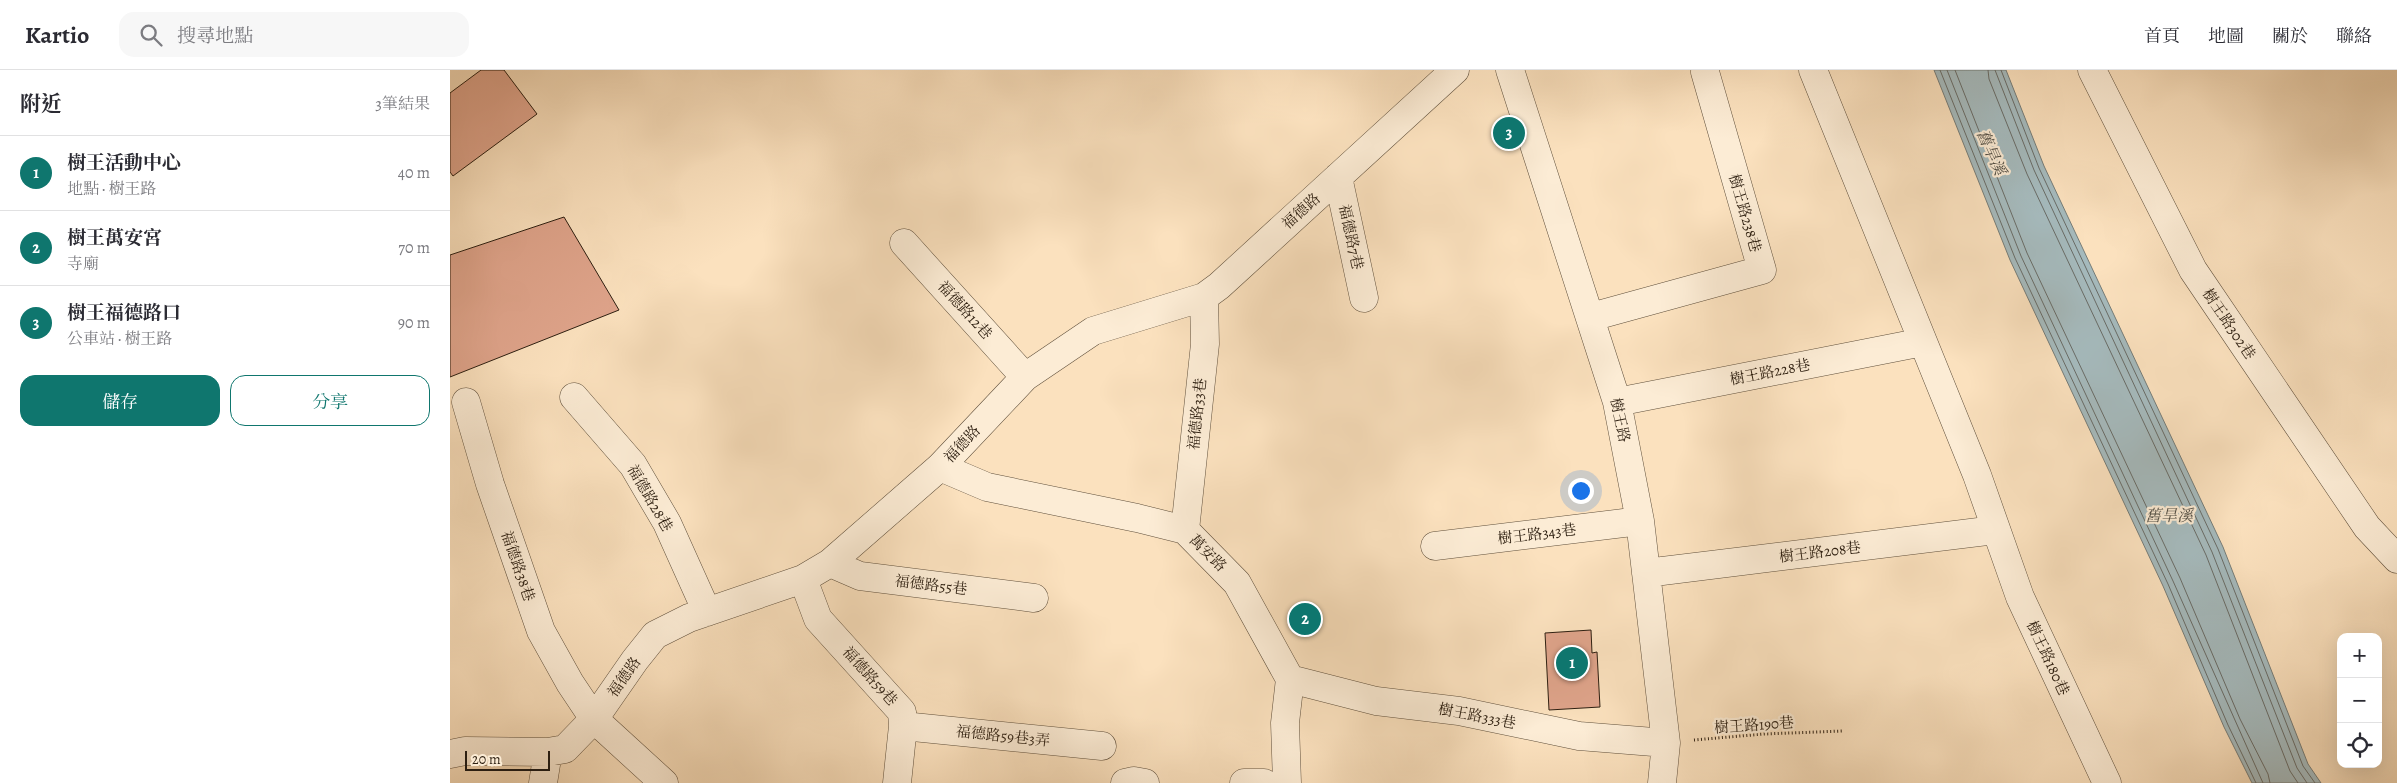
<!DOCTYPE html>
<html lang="zh-TW">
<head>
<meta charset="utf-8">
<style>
  body { margin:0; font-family:Alegreya,"Noto Serif TC",serif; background:#f7f7f7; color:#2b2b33 }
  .controls { position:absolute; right:15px; bottom:15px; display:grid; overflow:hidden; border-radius:10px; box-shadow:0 5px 20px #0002 }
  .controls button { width:45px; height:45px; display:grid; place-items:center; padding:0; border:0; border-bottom:1px solid #e1e1e2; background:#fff; color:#2b2b33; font:25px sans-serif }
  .scale { position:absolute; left:15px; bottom:12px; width:85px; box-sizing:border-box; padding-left:5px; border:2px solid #2d1f11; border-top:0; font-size:14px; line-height:18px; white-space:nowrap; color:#2d1f11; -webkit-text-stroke:4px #fcecd5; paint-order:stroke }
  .you { position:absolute; left:1130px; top:420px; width:18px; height:18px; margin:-12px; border:4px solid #fff; border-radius:50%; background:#1a73e8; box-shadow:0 0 0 8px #1a73e833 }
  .badge { display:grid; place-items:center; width:32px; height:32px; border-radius:50%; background:#0f766e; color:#fff; font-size:16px; font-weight:700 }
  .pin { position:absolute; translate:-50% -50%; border:2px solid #fff; box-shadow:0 1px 5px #0006 }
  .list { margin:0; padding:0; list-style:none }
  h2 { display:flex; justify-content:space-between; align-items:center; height:65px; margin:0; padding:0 20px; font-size:21px }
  h2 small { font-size:16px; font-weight:400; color:#7c7c81 }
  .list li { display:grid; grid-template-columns:32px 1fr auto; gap:15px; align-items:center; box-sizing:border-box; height:75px; padding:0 20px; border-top:1px solid #e1e1e2 }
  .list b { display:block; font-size:19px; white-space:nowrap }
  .list p { margin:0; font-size:16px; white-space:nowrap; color:#7c7c81 }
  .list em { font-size:16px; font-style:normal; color:#7c7c81 }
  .actions { display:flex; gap:10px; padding:15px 20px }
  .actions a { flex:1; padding:11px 0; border:1px solid #0f766e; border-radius:15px; text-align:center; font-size:18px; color:#0f766e }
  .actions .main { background:#0f766e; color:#fff }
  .icon { flex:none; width:28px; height:28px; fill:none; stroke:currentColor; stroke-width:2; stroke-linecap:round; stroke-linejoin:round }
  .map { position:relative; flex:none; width:1947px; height:713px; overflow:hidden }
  header { display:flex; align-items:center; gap:30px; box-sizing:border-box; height:70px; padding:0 25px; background:#fff; border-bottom:1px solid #e1e1e2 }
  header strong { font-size:24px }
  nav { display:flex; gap:28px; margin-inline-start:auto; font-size:18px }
  .search { width:350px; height:45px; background:#f7f7f7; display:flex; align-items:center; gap:12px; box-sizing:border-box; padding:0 18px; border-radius:15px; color:#7c7c81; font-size:19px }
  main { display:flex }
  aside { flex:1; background:#fff }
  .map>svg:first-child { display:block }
  .water { fill:#a5babd; stroke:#757c78 }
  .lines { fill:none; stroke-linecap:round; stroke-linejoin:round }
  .shore { stroke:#696c67; stroke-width:1 }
  .building { fill:#dfa48b; stroke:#2d1f11 }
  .minor-casing { stroke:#60503c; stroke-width:29 }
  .path { stroke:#2d1f11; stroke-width:3; stroke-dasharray:1 2.5; stroke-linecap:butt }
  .minor { stroke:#fcecd5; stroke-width:28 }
  .labels { text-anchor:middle; stroke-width:4.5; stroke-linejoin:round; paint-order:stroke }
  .street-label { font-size:15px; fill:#2d1f11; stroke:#fcecd5 }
  .water-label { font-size:16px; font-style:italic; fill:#514e45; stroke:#fcecd5 }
</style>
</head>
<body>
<header>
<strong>Kartio</strong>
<div class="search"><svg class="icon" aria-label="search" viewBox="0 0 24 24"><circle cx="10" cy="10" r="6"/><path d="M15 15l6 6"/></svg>搜尋地點</div>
<nav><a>首頁</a><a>地圖</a><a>關於</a><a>聯絡</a></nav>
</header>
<main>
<aside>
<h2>附近<small>3筆結果</small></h2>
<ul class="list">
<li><span class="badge">1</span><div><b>樹王活動中心</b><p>地點 · 樹王路</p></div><em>40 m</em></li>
<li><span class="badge">2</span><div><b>樹王萬安宮</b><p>寺廟</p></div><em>70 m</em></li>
<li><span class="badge">3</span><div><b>樹王福德路口</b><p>公車站 · 樹王路</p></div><em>90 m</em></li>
</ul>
<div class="actions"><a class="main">儲存</a><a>分享</a></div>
</aside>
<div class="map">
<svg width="1947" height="713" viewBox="0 0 1947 713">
  <rect width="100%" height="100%" fill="#fbe1be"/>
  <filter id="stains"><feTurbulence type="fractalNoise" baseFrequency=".004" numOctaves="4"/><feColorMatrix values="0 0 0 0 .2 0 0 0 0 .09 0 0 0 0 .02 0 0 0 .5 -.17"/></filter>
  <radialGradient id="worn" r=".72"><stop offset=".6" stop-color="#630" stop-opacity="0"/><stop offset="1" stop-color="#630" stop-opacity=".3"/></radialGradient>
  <path class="water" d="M1484,0H1556L1594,96L1773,477L1858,694L1871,713H1802L1774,657L1713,516L1560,190Z"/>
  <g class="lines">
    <path class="shore" d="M1490,0L1565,188L1718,514L1778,655L1806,713
      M1497,0L1571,186L1723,511L1813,713
      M1505,0L1577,183L1730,508L1790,649L1818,704L1820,713
      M1538,0L1539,9L1577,104L1756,485L1840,701L1848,713
      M1545,0L1584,100L1762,482L1847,698L1857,713
      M1551,0L1589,98L1768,479L1853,696L1865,713"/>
  </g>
  <path class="building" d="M31,0H54L87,44L3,106L0,102V23Z
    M114,147L169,240L0,307V185Z
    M1141,560L1142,583L1147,582L1150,637L1099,640L1095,563Z"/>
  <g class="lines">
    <defs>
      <path id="minor" d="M1060,0L1167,332L1190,451L1216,673L1212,713
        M1363,0L1527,405L1570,527L1657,713
        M1642,0L1743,200L1917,457L1947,489
        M888,107L914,228
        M454,173L575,307
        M1141,247L1312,200L1255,2
        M124,327L183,395L217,453L257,542
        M16,332L40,414L91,561L120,613L144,649L214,713
        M1167,332L1473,272
        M490,397L537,417L687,448L735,460L787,513L840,609L835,653L837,713
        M735,460L755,274L754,227
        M985,476L1190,451
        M380,493L410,506L584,528
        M1196,503L1545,460
        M353,509L368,549L452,642L453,656L447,713
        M840,609L926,631L1009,641L1129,666L1216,673
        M453,656L652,676
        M0,684L15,681L98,682L115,679L144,649L185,590L205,565L239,548L353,509L380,493L490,397L575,307L643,261L754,227L769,216L1005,0
        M93,713L98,682
        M675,713L684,711L695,713
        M794,713H814"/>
    </defs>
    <use href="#minor" class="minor-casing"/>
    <path class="path" d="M1244,670L1314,664L1393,661"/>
    <use href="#minor" class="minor"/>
  </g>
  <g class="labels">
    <g class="street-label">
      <text transform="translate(851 141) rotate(-42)" y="5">福德路</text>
      <text transform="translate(1295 143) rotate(74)" y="5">樹王路238巷</text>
      <text transform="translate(901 167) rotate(78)" y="5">福德路7巷</text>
      <text transform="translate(515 240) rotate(48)" y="5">福德路12巷</text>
      <text transform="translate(1779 254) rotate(56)" y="5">樹王路302巷</text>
      <text transform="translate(1320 302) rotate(-11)" y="5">樹王路228巷</text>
      <text transform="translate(747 344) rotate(-84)" y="5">福德路33巷</text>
      <text transform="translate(1170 350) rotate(78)" y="5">樹王路</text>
      <text transform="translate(512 374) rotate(-47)" y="5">福德路</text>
      <text transform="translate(200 428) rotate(60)" y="5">福德路28巷</text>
      <text transform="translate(1087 464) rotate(-7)" y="5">樹王路343巷</text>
      <text transform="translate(1370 482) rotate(-7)" y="5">樹王路208巷</text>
      <text transform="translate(758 483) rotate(45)" y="5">萬安路</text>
      <text transform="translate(68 496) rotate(71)" y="5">福德路38巷</text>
      <text transform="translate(481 515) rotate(7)" y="5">福德路55巷</text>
      <text transform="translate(1598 588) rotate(65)" y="5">樹王路180巷</text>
      <text transform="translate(420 606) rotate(48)" y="5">福德路59巷</text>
      <text transform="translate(174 607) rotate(-55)" y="5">福德路</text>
      <text transform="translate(1027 646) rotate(11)" y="5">樹王路333巷</text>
      <text transform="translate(1304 655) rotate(-4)" y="5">樹王路190巷</text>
      <text transform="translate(553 666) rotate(6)" y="5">福德路59巷3弄</text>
    </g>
    <g class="water-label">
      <text transform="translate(1542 82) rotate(66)" y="6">舊旱溪</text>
      <text x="1719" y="451">舊旱溪</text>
    </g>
  </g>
  <rect width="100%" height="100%" filter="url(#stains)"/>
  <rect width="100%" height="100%" fill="url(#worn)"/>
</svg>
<div class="controls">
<button>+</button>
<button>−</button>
<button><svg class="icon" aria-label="locate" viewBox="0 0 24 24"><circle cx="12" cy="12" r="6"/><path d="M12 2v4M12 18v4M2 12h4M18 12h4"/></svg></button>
</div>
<div class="scale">20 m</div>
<div class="you"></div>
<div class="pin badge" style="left:1122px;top:593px">1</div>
<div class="pin badge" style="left:855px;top:549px">2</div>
<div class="pin badge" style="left:1059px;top:63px">3</div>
</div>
</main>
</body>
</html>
